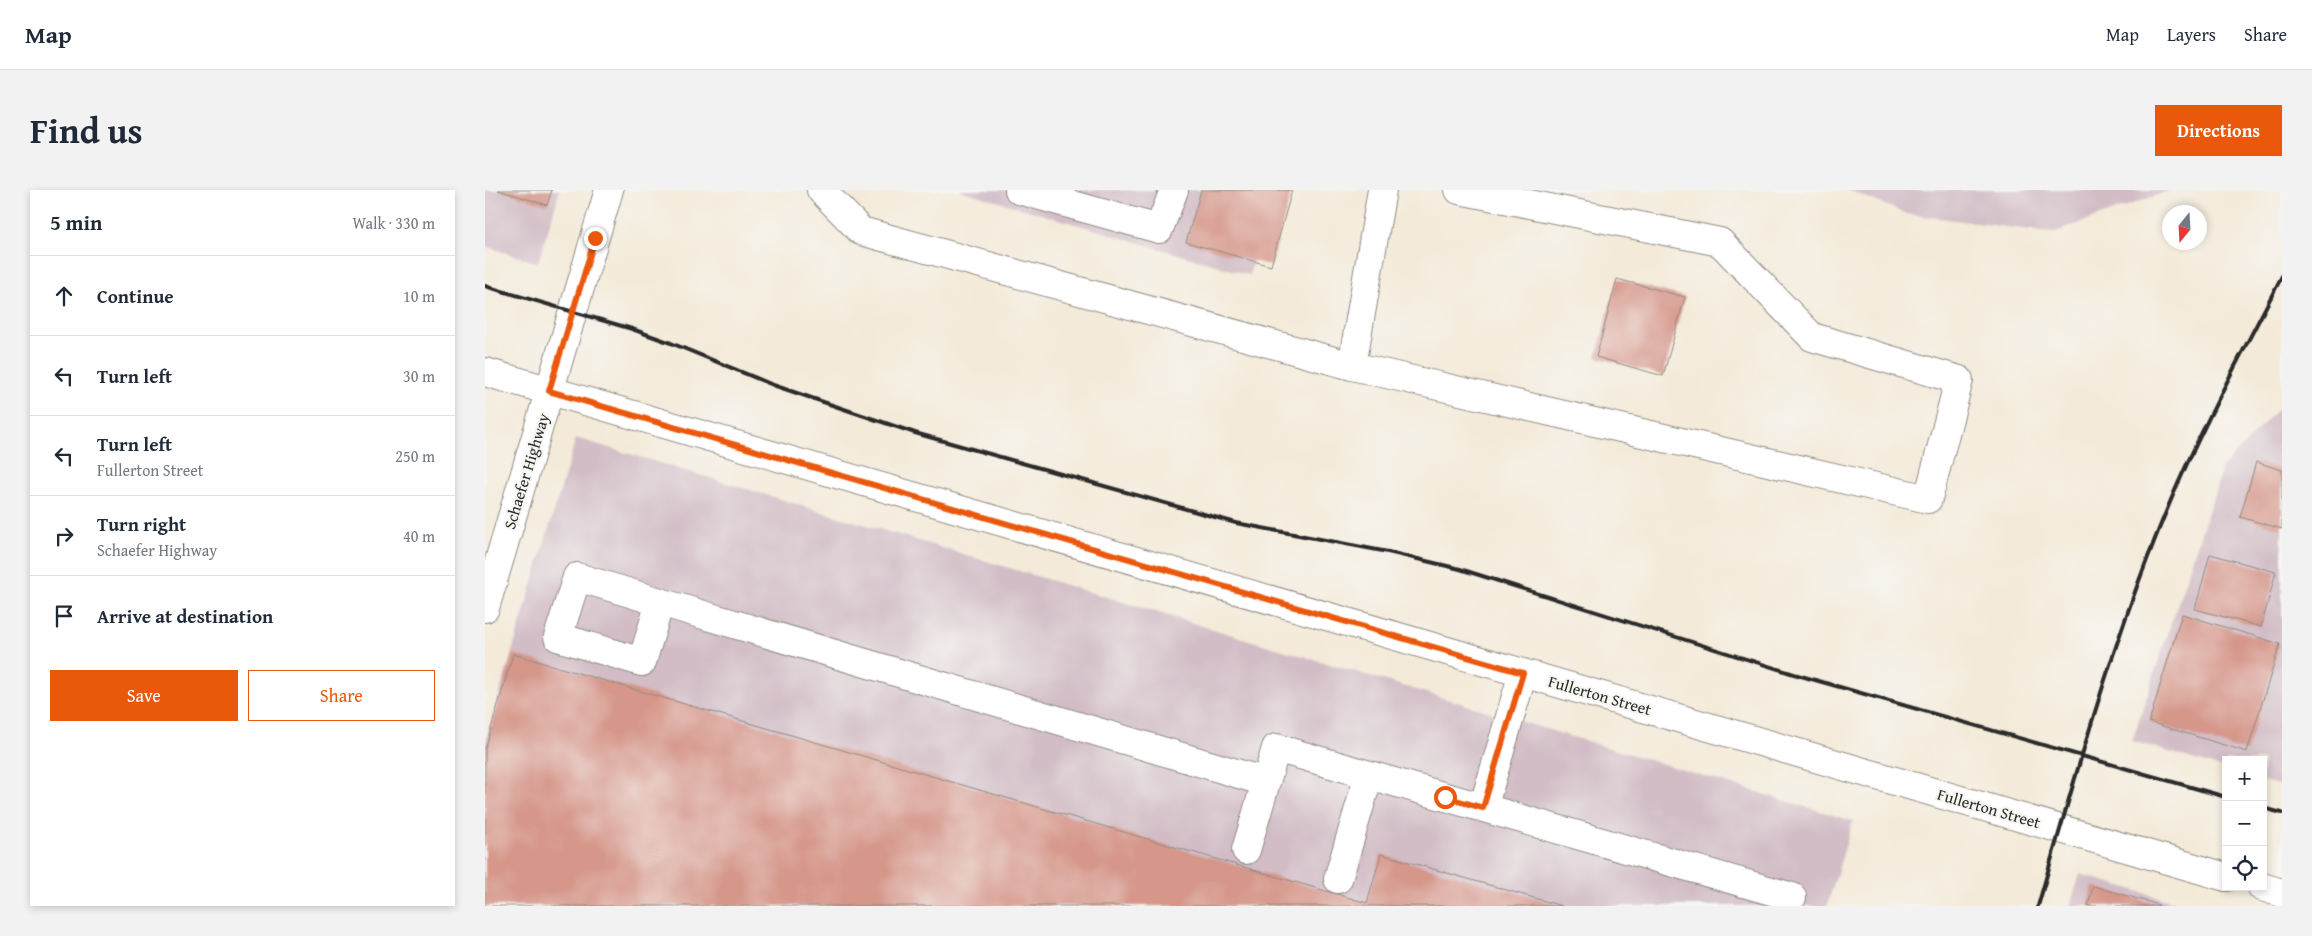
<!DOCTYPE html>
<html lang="en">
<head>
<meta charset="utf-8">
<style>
  body { margin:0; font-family:"Gentium Book Plus",serif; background:#f2f2f3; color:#1f2937 }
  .controls { position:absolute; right:15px; bottom:15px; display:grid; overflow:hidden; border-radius:0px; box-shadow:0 2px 8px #0003 }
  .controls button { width:45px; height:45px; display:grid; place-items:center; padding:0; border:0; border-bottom:1px solid #e0e1e3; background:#fff; color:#1f2937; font:25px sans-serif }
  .compass { position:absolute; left:1677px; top:15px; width:45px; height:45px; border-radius:50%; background:#fff; box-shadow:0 2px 8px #0003; rotate:198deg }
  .stop { position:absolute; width:15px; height:15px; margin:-11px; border:4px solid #ea580c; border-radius:50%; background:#fff }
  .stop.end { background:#ea580c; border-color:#fff; box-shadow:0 1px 5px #0008 }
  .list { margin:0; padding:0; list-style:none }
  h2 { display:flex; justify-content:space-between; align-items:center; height:65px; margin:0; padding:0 20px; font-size:21px }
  h2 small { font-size:16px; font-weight:400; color:#747a83 }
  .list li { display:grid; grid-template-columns:32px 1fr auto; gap:15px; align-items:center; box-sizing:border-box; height:80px; padding:0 20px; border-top:1px solid #e0e1e3 }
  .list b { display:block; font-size:19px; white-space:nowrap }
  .list p { margin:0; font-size:16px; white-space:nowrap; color:#747a83 }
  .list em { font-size:16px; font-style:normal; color:#747a83 }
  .actions { display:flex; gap:10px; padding:15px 20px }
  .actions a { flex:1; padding:11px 0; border:1px solid #ea580c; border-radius:0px; text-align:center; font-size:18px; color:#ea580c }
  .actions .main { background:#ea580c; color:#fff }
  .icon { flex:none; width:28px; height:28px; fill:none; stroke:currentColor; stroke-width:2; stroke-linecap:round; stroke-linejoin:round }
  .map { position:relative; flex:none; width:1797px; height:716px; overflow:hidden; border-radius:0px }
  header { display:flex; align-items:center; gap:30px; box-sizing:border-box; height:70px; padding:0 25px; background:#fff; border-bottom:1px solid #e0e1e3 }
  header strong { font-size:24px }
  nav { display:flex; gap:28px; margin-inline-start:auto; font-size:18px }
  .intro { display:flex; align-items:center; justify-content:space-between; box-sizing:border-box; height:120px; padding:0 30px }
  h1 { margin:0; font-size:35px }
  .button { padding:12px 22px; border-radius:0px; background:#ea580c; color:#fff; font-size:18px; font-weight:700 }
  main { display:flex; gap:30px; padding:0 30px }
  aside { flex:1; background:#fff; border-radius:0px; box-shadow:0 2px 8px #0003 }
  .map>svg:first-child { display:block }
  .industrial { fill:#d2bdc6 }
  .building { fill:#d6968a }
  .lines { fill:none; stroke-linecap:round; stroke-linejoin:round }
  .minor-casing { stroke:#908a82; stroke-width:30 }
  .minor { stroke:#fff; stroke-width:28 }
  .rail { stroke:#2b2b2b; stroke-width:4 }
  .route { stroke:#ea580c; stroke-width:6 }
  .labels { text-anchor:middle; stroke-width:4.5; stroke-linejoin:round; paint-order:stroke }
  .street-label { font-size:16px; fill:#2b2b2b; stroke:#f6f6f2 }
</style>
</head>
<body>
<header>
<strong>Map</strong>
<nav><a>Map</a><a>Layers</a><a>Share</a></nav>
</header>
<div class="intro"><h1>Find us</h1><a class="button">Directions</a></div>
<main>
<aside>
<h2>5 min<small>Walk · 330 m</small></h2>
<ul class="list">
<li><svg class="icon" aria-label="ahead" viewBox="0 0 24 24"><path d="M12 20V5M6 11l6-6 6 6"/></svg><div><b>Continue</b></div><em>10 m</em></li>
<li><svg class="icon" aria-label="left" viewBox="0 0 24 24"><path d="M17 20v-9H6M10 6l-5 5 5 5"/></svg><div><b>Turn left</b></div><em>30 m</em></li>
<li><svg class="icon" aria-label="left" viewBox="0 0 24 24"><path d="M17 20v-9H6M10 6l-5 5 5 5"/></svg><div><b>Turn left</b><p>Fullerton Street</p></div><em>250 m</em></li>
<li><svg class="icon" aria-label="right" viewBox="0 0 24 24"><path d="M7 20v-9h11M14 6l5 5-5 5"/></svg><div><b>Turn right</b><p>Schaefer Highway</p></div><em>40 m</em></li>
<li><svg class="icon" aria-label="arrive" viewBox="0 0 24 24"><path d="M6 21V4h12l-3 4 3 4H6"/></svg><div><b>Arrive at destination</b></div></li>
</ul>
<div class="actions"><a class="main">Save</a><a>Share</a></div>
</aside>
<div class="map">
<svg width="1797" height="716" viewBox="0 0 1797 716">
  <rect width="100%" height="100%" fill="#f6f6f2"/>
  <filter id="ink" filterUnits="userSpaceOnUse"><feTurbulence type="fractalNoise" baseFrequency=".02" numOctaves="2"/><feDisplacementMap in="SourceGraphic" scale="10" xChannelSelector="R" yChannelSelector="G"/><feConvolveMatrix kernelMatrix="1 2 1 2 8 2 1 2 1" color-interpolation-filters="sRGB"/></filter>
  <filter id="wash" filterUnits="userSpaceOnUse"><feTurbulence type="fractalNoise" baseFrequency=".0096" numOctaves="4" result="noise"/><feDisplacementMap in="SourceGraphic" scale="20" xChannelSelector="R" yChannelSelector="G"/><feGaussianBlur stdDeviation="1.12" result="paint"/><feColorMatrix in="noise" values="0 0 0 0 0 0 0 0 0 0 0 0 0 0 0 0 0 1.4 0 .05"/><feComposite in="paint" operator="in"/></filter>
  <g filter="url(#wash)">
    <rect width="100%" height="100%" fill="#f4ead9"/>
    <path class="industrial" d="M0,0H75L53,73L0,56Z
      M474,0H789L764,85Z
      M1363,0H1686L1568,43L1422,24Z
      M1797,214V596L1778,591V570H1741V579L1647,551L1738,277Z
      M91,248L1368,631L1342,716H0V552Z
      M1595,684L1703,716H1585Z"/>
    <g id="blocks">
      <path class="building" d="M13,0H67L62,15Z
        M716,0H807L786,76L701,52Z
        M1132,89L1200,107L1178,186L1111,167Z
        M1771,272L1797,280V339L1755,327Z
        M1725,364L1791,382L1776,437L1710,419Z
        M1697,424L1795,454L1762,562L1664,532Z
        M28,464L882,713L896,664L1077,716H0V559Z
        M1608,696L1674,715V716H1603Z"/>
    </g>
  </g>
  <g filter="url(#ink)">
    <use href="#blocks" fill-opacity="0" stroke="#908a82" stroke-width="1"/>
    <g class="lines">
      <defs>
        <path id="minor" d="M336,0L376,41L867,176L1443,309L1474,190L1327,147L1235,52L974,0
          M534,0L674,39L689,0
          M867,176L897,0
          M0,182L1741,687
          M175,412L157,472L73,447L92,387L175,412L781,592L791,558L1307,707
          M0,418L124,0
          M998,618L1038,483
          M761,660L781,592
          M853,689L884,585
          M1777,697L1797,703"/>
      </defs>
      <use href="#minor" class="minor-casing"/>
      <use href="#minor" class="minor"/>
      <path class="rail" d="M0,96L147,139L186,153L288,195L430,243L751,333L903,362L975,379L1309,484L1741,607
        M1778,618L1797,623
        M1553,716C1594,574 1633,431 1692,296C1724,224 1761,155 1797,86"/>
    </g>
  </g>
  <g class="lines" filter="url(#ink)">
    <path class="route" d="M110,48L64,201L1038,483L998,618L960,607"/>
  </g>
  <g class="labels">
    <g class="street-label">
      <text transform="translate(41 281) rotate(-73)" y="6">Schaefer Highway</text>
      <text transform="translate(1115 505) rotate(16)" y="6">Fullerton Street</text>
      <text transform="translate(1504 618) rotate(16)" y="6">Fullerton Street</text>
    </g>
  </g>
</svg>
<div class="controls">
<button>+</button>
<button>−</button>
<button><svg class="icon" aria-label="locate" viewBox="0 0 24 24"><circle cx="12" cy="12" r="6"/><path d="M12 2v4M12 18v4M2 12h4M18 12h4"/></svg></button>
</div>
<svg class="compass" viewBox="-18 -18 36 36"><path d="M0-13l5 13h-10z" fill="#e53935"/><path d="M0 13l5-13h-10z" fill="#747a83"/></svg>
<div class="stop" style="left:960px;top:607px"></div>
<div class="stop end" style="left:110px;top:48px"></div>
</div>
</main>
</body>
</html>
